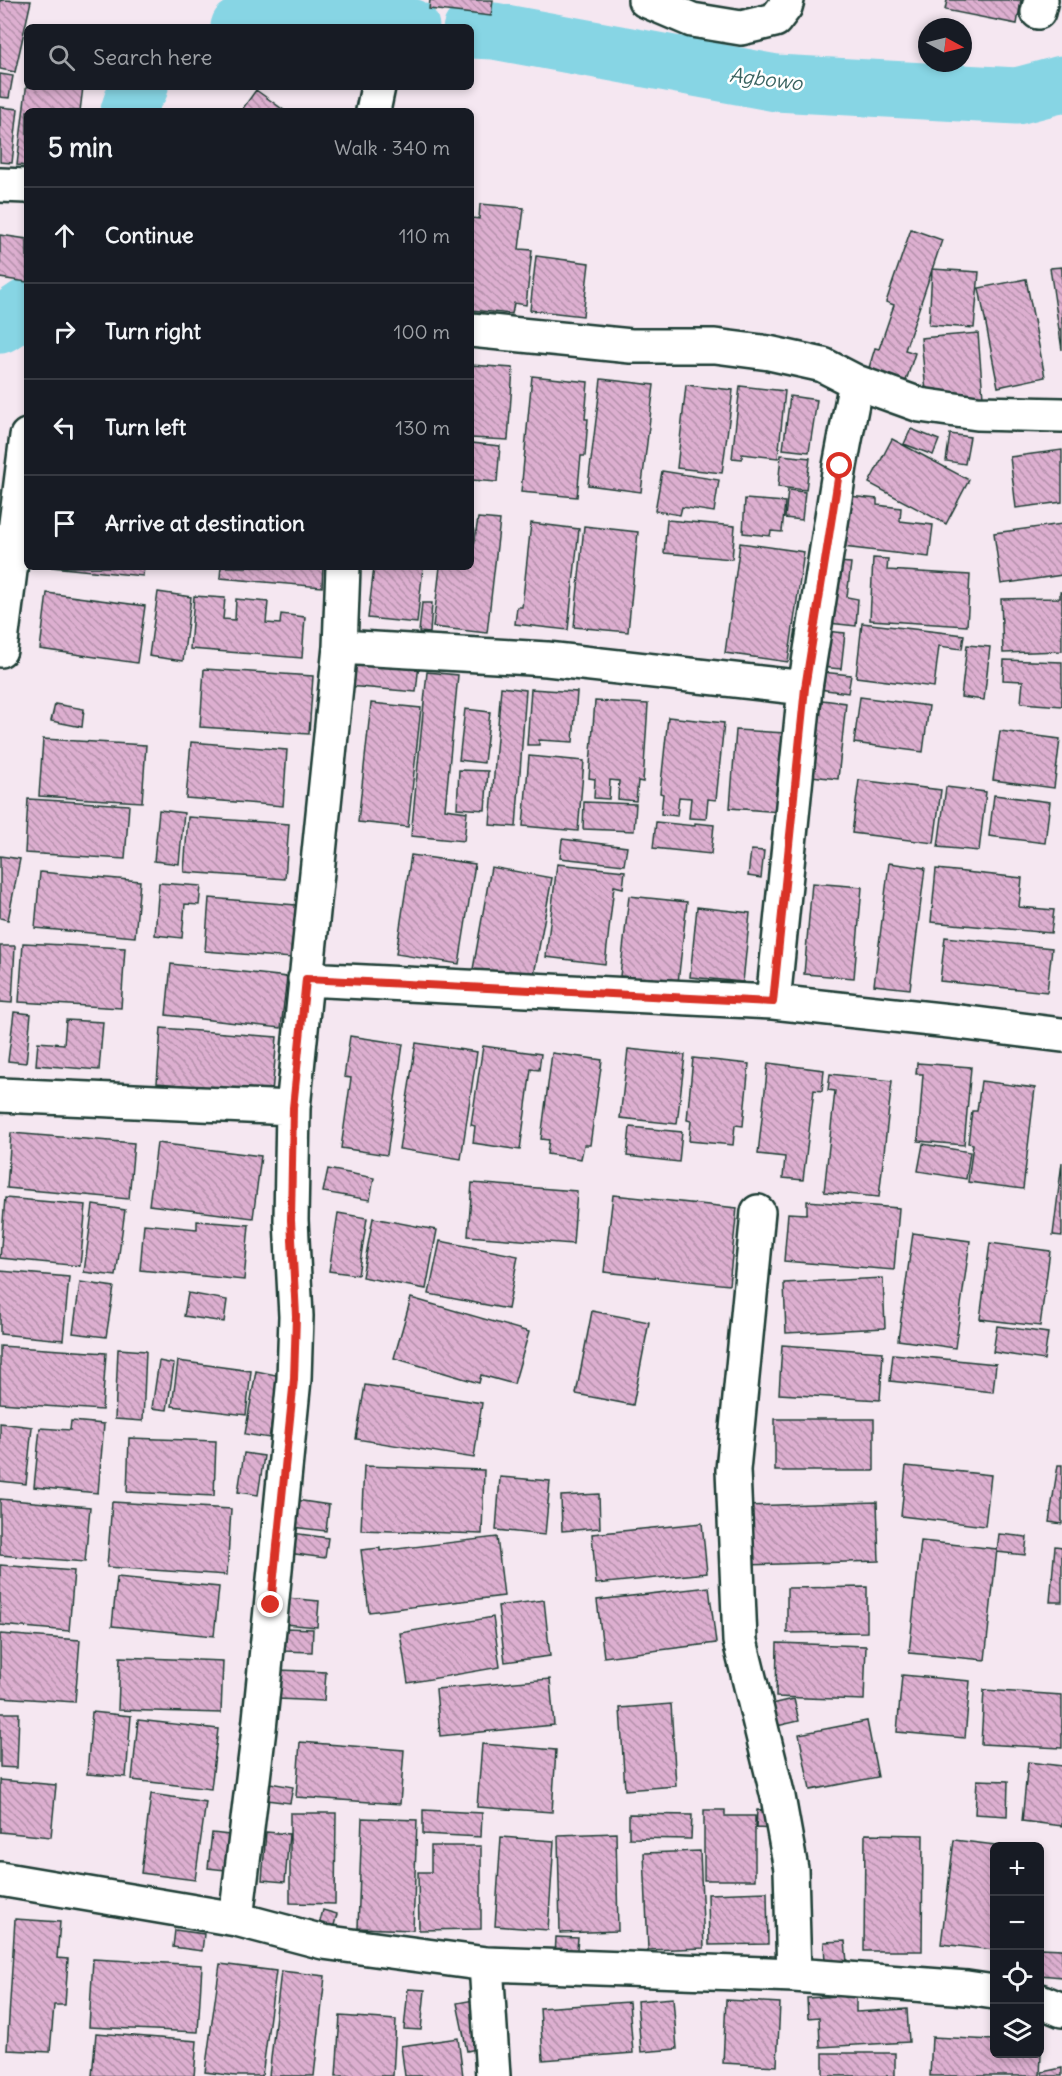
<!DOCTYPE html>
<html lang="en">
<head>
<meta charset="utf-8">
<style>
  body { margin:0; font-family:Delius,sans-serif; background:#242831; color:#f1f3f6 }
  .controls { position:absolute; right:18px; bottom:18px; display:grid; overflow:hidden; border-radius:9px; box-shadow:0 3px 9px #0003 }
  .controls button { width:54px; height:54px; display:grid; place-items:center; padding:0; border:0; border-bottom:2px solid #363941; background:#171b24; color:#f1f3f6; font:30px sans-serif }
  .compass { position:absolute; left:918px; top:18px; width:54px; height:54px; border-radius:50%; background:#171b24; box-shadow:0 3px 9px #0003; rotate:97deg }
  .stop { position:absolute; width:18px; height:18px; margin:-14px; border:4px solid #d93025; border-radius:50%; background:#fff }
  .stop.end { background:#d93025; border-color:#fff; box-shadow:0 2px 6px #0008 }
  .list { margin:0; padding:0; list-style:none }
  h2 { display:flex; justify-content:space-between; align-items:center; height:78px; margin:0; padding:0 24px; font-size:26px }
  h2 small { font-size:20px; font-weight:400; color:#9ea1a6 }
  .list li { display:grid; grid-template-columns:39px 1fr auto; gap:18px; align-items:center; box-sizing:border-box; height:96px; padding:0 24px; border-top:2px solid #363941 }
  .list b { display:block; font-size:22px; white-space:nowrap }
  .list em { font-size:20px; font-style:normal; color:#9ea1a6 }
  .icon { flex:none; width:33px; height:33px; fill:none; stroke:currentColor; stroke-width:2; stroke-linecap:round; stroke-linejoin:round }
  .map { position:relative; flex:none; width:1062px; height:2076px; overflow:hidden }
  .search { position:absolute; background:#171b24; box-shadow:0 3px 9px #0003; left:24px; top:24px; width:450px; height:66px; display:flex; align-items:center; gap:15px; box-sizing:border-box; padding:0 21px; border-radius:9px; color:#9ea1a6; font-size:22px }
  .panel { position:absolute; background:#171b24; box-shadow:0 3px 9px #0003; left:24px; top:108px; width:450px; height:462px; border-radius:9px }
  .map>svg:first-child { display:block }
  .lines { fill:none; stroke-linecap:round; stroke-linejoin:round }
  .river { stroke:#87d5e4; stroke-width:57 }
  .building { fill:url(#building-back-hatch); stroke:#1f3d34; stroke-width:1.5 }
  .minor-casing { stroke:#1f3d34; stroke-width:38 }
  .minor { stroke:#fff; stroke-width:33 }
  .route { stroke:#d93025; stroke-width:8 }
  .labels { text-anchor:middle; stroke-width:5; stroke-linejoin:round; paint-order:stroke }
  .water-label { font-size:20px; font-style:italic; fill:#396360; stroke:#fff }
</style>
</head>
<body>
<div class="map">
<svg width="1062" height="2076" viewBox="0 0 1062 2076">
  <defs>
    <pattern id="building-back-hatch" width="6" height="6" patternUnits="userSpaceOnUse" patternTransform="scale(1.5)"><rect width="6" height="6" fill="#ddafd0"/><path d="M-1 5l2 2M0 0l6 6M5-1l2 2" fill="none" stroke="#b390aa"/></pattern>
  </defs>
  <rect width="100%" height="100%" fill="#f5e7f1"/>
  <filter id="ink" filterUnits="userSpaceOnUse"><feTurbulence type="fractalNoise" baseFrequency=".0167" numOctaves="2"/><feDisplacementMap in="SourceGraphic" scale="12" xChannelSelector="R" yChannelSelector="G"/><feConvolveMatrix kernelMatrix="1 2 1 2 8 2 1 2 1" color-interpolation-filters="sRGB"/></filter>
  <g filter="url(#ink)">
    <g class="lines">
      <path class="river" d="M239,27L252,19L411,27
        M471,30L494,31L776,83L1017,96L1062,84
        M129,111L136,90L140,87
        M0,325L27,307"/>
    </g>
    <path class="building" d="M0,0L31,1L15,72L0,69Z
      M430,0H493L491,16L429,9Z
      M947,0H1021L1017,24L945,10Z
      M0,74L13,76L9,98L0,97Z
      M27,81V87H83L80,111H27V166L17,165Z
      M256,90L285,111H241Z
      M0,107L18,109L12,163L0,162Z
      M480,204L524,208L519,249L532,250L526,305L514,303L512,314L471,310V229L472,218L479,219Z
      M911,229L942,240L905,350L915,353L905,384L868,371L875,348L879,349L894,305L886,302Z
      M0,235L27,239V282L0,278Z
      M536,256L589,263L583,316L530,310Z
      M1062,267V350L1050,268Z
      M932,269L979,272L974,328L929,325Z
      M1026,279L1045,377L998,387L979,288Z
      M978,333L983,397L927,403L921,338Z
      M471,365L513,368L508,440L471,438Z
      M532,376L588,382L585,419H588L585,456H581L577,497L521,492Z
      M601,379L654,385L641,492L588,485Z
      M686,385L733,390L722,473L677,468Z
      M740,386L785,391L778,458L742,454V459L732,458Z
      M790,396L817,400L809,452L783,449Z
      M911,429L939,440L933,455L904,444Z
      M950,434L970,437L965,464L946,461Z
      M892,439L969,480L946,524L869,483Z
      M471,443L500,446L497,482L471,480Z
      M1062,450V502L1016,508L1010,457Z
      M781,455L810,458L806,490L778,487Z
      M662,471L719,480L714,512L682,507L680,515L655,511Z
      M788,490L805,492L802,520L785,518Z
      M849,496L877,499V505L901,508L900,521L933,525L929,557L843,547Z
      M745,499L785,502L782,532L771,531L770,536L743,533Z
      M478,518L500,520L487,633L433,627L440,567H471V546H474Z
      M667,520L735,526L732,559L664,553Z
      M531,523L579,529L568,630L515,624L517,607H522Z
      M1062,524V575L1001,584L994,533Z
      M584,526L638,532L628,632L574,627Z
      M740,543L804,552L788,662L725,653Z
      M873,558L888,559L887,570L970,575L967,626L870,620Z
      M835,562L851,563L847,597L858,599L856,626L829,623Z
      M51,567H144L143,576Z
      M221,567H323L322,587L220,578Z
      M374,567H423L417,623L368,618Z
      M158,592L191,597L183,661L149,656Z
      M1060,592H1062V651L1003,653L1001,599L1060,598Z
      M47,593L145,606L137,663L40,649Z
      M194,596L225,598L223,619L235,620L236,599L268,602L266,623L280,624L281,614L305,617L302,658L190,649Z
      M422,603H432L430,633L419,632Z
      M862,623L964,635L962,649L939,646L934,687L856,677Z
      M825,631L845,633L841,669L821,667Z
      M967,645L990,647L984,700L961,697Z
      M351,657L419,664L416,692L348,686Z
      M1004,660L1062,662V706L1021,703L1023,681L1003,680Z
      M204,669L313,676L309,734L200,727Z
      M427,672L458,675L445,809L467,812L464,841L411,836Z
      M821,672L851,675L848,693L819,689Z
      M501,687L526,690L516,827L490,825Z
      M531,689L577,692L573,742L539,740V745H527Z
      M860,697L929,706L923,752L854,743Z
      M822,700L846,703L838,779L802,775L809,708L821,709Z
      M595,701L648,704L643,782L638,781L636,801L618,799L619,781L610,780L609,799L594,798L595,779L589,778Z
      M371,703L421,708L408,827L358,822Z
      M55,704L84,709L82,727L51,721Z
      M465,709L490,712L484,763L459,760Z
      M668,717L724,723L716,800L708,799L706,819L689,818L691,798L679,797L677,816L661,814L663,794L660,793Z
      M736,730L786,733L780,812L730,808Z
      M1000,731L1060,739L1054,788L993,780Z
      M43,739L146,745L142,802L39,796Z
      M191,742L287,750L283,806L186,798Z
      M529,756L584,761L578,831L523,826Z
      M459,770L488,771L485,810L457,808Z
      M859,780L941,790L934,843L852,833Z
      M946,787L986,792L979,851L938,847Z
      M994,795L1050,802L1045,843L989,836Z
      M28,799L129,805L125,859L25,853Z
      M584,802L636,804L634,831L583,829Z
      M159,810L184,813L179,864L154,861Z
      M188,817L289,824L285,879L184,872Z
      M656,822L695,826V823L714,825L711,854L653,848Z
      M562,839L627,847L624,865L560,858Z
      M751,850L764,851L761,878L748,876Z
      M411,855L475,864L459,964L396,954Z
      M0,856L20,859L8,920L0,918Z
      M889,863L925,868L910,989L874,985Z
      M557,864L625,871L623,888L614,886L605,964L546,957Z
      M491,867L552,878L532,986L472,975Z
      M936,869L1022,878L1019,907L1054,910L1051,933L931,922Z
      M40,872L140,881L135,937L35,928Z
      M159,883L201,886L199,905L185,904L182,938L155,935Z
      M812,883L862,887L854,978L804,974Z
      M629,896L687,902L678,983L620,976Z
      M209,898L296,905L292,958L205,951Z
      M697,907L750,913L743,982L690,977Z
      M945,937L1052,948L1047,992L940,981Z
      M23,943L125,948L121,1008L19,1002Z
      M0,946H15L12,1003L0,1002Z
      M171,964L287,977L281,1028L166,1015Z
      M14,1012L31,1014L26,1063L8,1061Z
      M66,1020L103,1022L99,1070L36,1065L38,1042L64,1044Z
      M161,1028L277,1037L272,1093L157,1083Z
      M350,1036L403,1044L387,1155L341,1148L351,1078L344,1077Z
      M416,1043L477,1052L461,1159L399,1149Z
      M483,1046L541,1054L539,1070L531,1069L520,1150L473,1143L475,1126L471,1125Z
      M628,1049L685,1055L677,1124L620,1118Z
      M552,1053L602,1060L590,1145H584L581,1159L547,1154L549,1140L541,1139Z
      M693,1058L749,1064L743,1126L735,1125L733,1145L689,1141L691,1121L687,1120Z
      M768,1063L824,1070L822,1091L814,1090L803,1180L783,1178L785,1157L758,1154Z
      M917,1063L971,1067L964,1145L918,1141L923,1074H916Z
      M830,1074L892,1081L879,1197L824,1192L835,1091L828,1090Z
      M981,1081L1035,1088L1023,1189L968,1182L973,1144L968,1143L972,1111H977Z
      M630,1127L682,1132L679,1162L627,1156Z
      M11,1133L134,1143L129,1199L7,1188Z
      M157,1143L261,1156L253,1218L149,1205Z
      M923,1144L970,1152L966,1179L918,1171Z
      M1062,1162V1236L1053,1235Z
      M328,1169L374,1178L370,1200L323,1192Z
      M472,1183L577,1191L573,1244L468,1236Z
      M613,1195L737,1208L729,1285L604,1272Z
      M5,1198L86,1205L80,1266L0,1258Z
      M807,1201L899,1208L894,1270L784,1261L788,1213L807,1214Z
      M93,1205L125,1210L116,1276L84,1272Z
      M338,1213L367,1218L358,1275L329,1271Z
      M373,1218L437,1230L426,1289L362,1277Z
      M197,1221L249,1225L244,1280L140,1270L144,1224L197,1229Z
      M913,1233L970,1241L955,1348L898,1340Z
      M440,1241L518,1256L508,1309L429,1294Z
      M990,1243L1050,1251L1040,1326L980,1319Z
      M0,1271L69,1277L63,1340L0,1334Z
      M883,1278L885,1328L786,1333L784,1283Z
      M80,1282L114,1287L106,1337L73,1333Z
      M188,1293L227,1300L224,1322L184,1316Z
      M411,1298L529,1332L514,1384L481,1375L479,1383L394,1358Z
      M592,1311L649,1322L633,1405L576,1394Z
      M997,1326L1048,1333L1044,1360L993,1352Z
      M782,1345L883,1352L880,1400L779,1394Z
      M0,1346L106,1353L102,1410L0,1403Z
      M118,1349L146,1351L143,1421L115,1419Z
      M893,1354L996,1364L993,1392L890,1381Z
      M159,1361L174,1364L167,1410L152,1408Z
      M178,1361L251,1371L246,1415L172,1406Z
      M256,1371L281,1376L269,1438L245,1434Z
      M365,1385L482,1403L474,1458L356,1439Z
      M775,1419H874V1471H775Z
      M71,1421L104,1424L98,1493L34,1487L40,1428L70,1430Z
      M0,1423L32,1427L26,1484L0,1481Z
      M129,1438L216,1441L214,1496L127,1492Z
      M244,1453L264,1456L258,1495L238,1492Z
      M1058,1465H1062V1524L1049,1522Z
      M364,1466L484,1470L482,1534L361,1530Z
      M906,1466L991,1475L985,1526L901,1516Z
      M500,1477L550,1481L545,1535L496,1530Z
      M599,1494L600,1528L562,1531L561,1496Z
      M0,1499L90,1507L85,1562L0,1555Z
      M296,1500L329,1505L326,1531L292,1527Z
      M112,1502L231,1509L227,1575L107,1567Z
      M877,1502L879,1561L745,1565L743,1506Z
      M702,1523L707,1573L596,1584L592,1534Z
      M292,1533L328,1538L325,1558L288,1553Z
      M999,1534L1027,1537L1025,1555L997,1552Z
      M497,1537L504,1596L369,1612L361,1550L380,1548V1551Z
      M921,1541L997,1549L985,1660L909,1653Z
      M1055,1546L1062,1547V1602H1050Z
      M0,1565L74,1571L69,1631L0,1625Z
      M117,1577L219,1587L214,1636L112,1626Z
      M709,1587L716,1643L604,1657L597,1600Z
      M867,1587V1632L787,1633V1588Z
      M286,1598L319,1601L317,1627L284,1624Z
      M544,1600L550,1656L505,1662L498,1606Z
      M493,1617L500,1667L408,1683L400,1633Z
      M285,1628L313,1629L312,1652L284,1651Z
      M0,1634L80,1640L75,1702L0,1697Z
      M777,1643L866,1646L864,1700L776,1697Z
      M120,1657L223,1661L221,1713L118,1710Z
      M279,1670L326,1672L324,1701L278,1699Z
      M902,1675L970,1681L965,1738L897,1732Z
      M550,1679L554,1725L440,1736L436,1689Z
      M984,1690L1062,1695V1748L981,1744Z
      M794,1699L799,1721L768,1728L763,1706Z
      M671,1704L676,1786L625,1790L620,1708Z
      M92,1712L131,1716L126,1777L87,1774Z
      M0,1713H19L17,1768L0,1767Z
      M138,1720L218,1729L211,1789L132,1780Z
      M867,1721L878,1777L810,1790L799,1734Z
      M300,1742L404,1750L400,1804L296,1797Z
      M482,1744L556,1750L552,1812L477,1807Z
      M1028,1762L1062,1766V1826L1022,1821Z
      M0,1780L56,1785L51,1837L0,1832Z
      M977,1780L1008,1781L1007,1816L975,1814Z
      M270,1783L293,1787L290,1803L267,1800Z
      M151,1794L206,1802L195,1880L141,1873Z
      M423,1810L482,1813L481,1837L423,1834Z
      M704,1810H725V1816H755V1880H704Z
      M757,1810L777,1811L776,1829L756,1828Z
      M290,1813H336L335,1904L290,1903Z
      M629,1814L692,1815L691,1839L629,1838Z
      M362,1818L417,1820L413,1930L358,1928Z
      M266,1832L289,1834L285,1882L262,1880Z
      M212,1833L229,1835L225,1870L208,1868Z
      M616,1833L618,1931L560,1933L558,1835Z
      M865,1834L923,1835L922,1951H864Z
      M501,1837L554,1841L548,1930L495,1926Z
      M954,1840L1004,1846H994V1950L941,1944Z
      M431,1846H481V1929L419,1930L418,1872H431Z
      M700,1851L704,1948L648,1950L644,1853Z
      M767,1892L768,1944L709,1945L708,1894Z
      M323,1910L337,1914L332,1933L318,1929Z
      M15,1919L60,1922L57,1958L68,1959L65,2005H54L50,2052L7,2050Z
      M175,1930L204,1934L202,1951L173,1947Z
      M556,1937L578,1938L576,1959L555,1958Z
      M845,1941L847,1962L825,1963L824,1942Z
      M1040,1948L1062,1949V1977L1040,1975Z
      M93,1959L202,1965L198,2032L89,2027Z
      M220,1964L276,1971L262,2076H236L205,2072Z
      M281,1971L325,1976L314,2076H269Z
      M408,1989L425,1990L421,2030L404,2029Z
      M856,1995V2012L907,2009L909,2042L820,2047L819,2017L808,2018L807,1998Z
      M673,1998L677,2049L641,2052L637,2001Z
      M479,1999L489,2046L467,2051L457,2003Z
      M726,2000L780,2003L777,2066L723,2063Z
      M629,2002L633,2053L543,2060L540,2008Z
      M340,2016L396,2020L393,2076H336Z
      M96,2033L197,2041L194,2076H92Z
      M1040,2034H1042L1040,2076H930L932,2037L994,2040V2054H1040Z
      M458,2038L463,2076H405L401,2046Z
      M823,2053H895V2076H823Z
      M1062,2068V2076H1043L1042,2072Z"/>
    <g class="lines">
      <defs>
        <path id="minor" d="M645,0L692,20L741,28L775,20L785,7L787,0
          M1038,12L1041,0
          M373,111L378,87
          M0,185L27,186
          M471,330L631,346H715L769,353L823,365L856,382L920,405L977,413L1062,415
          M340,647L547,659L805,688
          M0,650L27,436
          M305,979L773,1002L959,1022L1062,1035
          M773,1002L805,688L840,466L856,382
          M0,1095L293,1108
          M758,1212L733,1470L740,1641L778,1797L791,1869L794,1975
          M0,1879L236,1919L323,1942L486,1964L794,1975L967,1988L994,1992
          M236,1919L259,1729L294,1379L296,1316L291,1220L293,1108L340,647L343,567
          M486,1964L493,2076
          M1040,2001L1062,2010"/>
      </defs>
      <use href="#minor" class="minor-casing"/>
      <use href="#minor" class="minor"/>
    </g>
  </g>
  <g class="lines" filter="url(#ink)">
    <path class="route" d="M271,1605L294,1379L296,1316L291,1220L293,1108L306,979L773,1002L805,688L840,466"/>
  </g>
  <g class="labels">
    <g class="water-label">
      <text transform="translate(766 79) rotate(7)" y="7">Agbowo</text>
    </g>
  </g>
</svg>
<div class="controls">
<button>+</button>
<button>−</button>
<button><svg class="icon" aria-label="locate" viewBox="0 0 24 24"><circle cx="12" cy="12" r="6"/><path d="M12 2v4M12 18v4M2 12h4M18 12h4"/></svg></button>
<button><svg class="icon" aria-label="layers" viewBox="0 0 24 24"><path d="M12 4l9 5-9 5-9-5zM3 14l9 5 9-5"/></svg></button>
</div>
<svg class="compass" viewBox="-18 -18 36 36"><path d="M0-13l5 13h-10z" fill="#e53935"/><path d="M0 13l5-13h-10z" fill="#9ea1a6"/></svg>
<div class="stop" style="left:840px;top:466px"></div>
<div class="stop end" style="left:271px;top:1605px"></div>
<div class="search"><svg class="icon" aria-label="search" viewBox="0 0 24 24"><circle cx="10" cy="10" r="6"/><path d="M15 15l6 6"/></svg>Search here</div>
<section class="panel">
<h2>5 min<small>Walk · 340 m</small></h2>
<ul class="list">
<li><svg class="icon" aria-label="ahead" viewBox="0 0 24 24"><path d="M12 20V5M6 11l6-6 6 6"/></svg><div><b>Continue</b></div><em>110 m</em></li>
<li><svg class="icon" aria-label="right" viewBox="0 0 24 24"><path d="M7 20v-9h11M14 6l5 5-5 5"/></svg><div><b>Turn right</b></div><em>100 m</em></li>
<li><svg class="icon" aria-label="left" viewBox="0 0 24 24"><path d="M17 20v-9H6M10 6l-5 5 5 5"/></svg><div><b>Turn left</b></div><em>130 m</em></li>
<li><svg class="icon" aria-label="arrive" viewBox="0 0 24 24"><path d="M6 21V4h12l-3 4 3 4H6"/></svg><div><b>Arrive at destination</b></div></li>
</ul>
</section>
</div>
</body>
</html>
